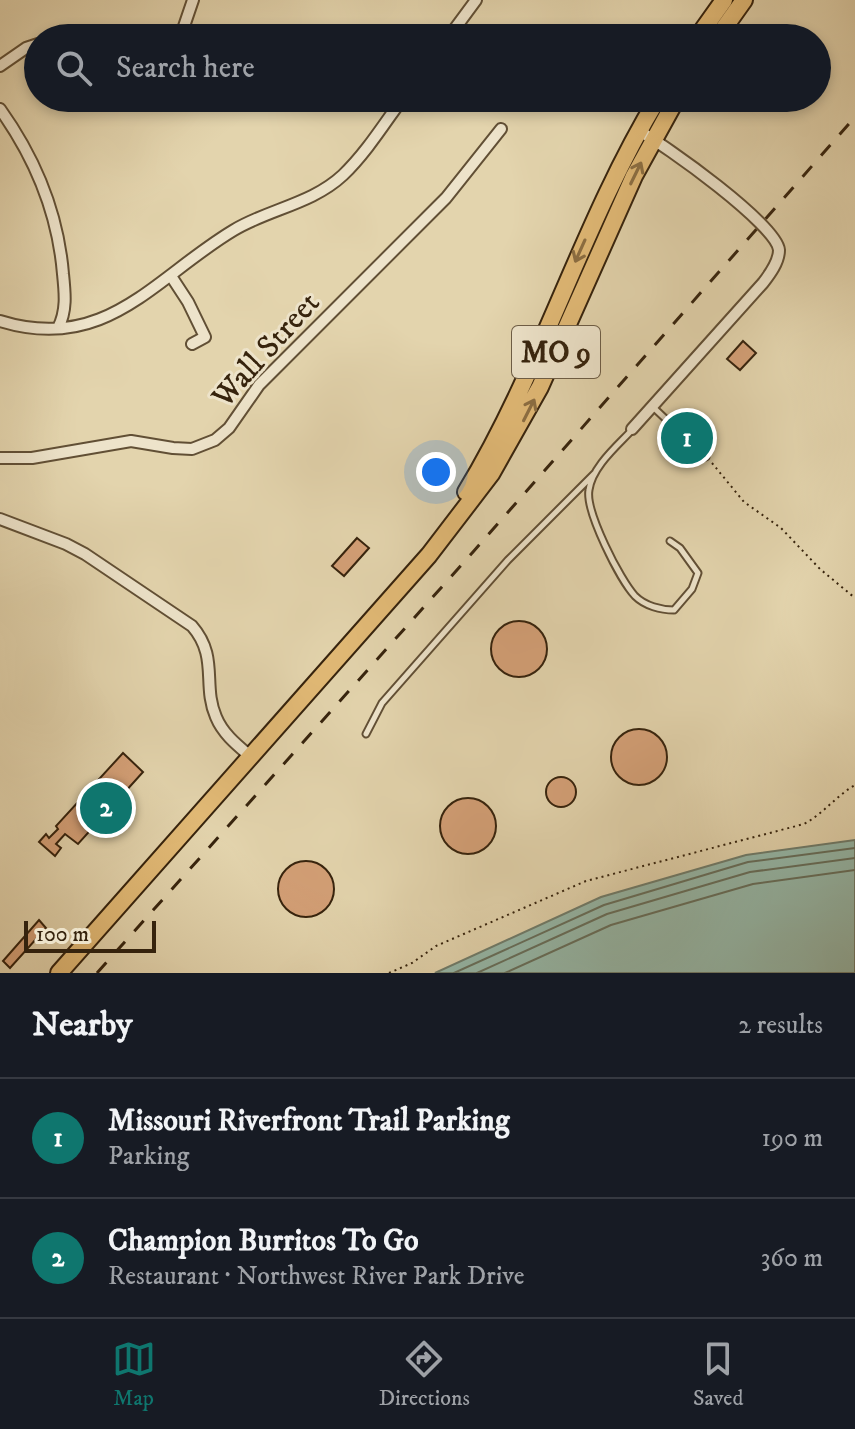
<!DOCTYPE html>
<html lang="en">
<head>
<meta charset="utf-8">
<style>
  body { margin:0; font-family:"IM FELL DW Pica",serif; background:#242831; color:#f1f3f6 }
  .scale { position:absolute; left:24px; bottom:20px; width:132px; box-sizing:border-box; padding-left:8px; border:4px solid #36230d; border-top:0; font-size:22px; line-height:28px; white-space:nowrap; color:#36230d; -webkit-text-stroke:6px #ede3ca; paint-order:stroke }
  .you { position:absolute; left:436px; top:472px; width:28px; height:28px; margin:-20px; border:6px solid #fff; border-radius:50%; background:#1a73e8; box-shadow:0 0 0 12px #1a73e833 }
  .badge { display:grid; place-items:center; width:52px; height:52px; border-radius:50%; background:#0f766e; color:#fff; font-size:26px; font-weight:700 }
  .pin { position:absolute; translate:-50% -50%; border:4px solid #fff; box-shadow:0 2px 8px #0006 }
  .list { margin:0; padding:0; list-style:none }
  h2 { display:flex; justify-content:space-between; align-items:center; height:104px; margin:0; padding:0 32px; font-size:34px }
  h2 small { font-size:26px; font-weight:400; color:#9ea1a6 }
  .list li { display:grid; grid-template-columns:52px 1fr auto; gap:24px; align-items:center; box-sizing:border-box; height:120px; padding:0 32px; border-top:2px solid #363941 }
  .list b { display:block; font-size:30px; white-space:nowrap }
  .list p { margin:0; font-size:26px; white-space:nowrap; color:#9ea1a6 }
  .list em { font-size:26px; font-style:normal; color:#9ea1a6 }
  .icon { flex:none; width:44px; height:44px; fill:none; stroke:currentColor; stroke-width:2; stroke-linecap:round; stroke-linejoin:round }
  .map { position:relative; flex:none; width:855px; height:973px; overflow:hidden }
  .search { position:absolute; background:#171b24; box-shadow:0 4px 12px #0003; left:24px; right:24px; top:24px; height:88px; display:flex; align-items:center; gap:20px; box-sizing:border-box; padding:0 28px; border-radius:44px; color:#9ea1a6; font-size:30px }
  .sheet { height:344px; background:#171b24 }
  nav { display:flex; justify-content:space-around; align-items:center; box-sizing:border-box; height:112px; border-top:2px solid #363941; background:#171b24; font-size:22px; color:#9ea1a6 }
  nav a { display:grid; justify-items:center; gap:4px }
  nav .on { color:#0f766e }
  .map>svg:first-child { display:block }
  .water { fill:#95b8a9; stroke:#6f7c6b; stroke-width:2 }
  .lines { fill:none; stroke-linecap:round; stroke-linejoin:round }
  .shore { stroke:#666e5b; stroke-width:2 }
  .building { fill:#d4a077; stroke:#36230d; stroke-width:2 }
  .lane-casing { stroke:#614f35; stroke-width:9 }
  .street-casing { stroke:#614f35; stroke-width:14 }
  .primary-casing { stroke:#36230d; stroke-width:20 }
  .path { stroke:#36230d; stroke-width:2; stroke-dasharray:2 4; stroke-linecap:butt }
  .lane { stroke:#ede3ca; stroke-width:5 }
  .street { stroke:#ede3ca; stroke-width:10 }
  .primary { stroke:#e2ba76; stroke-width:16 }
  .rail { stroke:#36230d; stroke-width:3; stroke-dasharray:14 14; stroke-linecap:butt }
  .oneway { stroke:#8c6e42 }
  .labels { text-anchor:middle; stroke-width:6; stroke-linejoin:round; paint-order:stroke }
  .shield { fill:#ede3ca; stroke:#6d5d46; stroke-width:2 }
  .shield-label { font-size:30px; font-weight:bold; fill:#36230d }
  .street-label { font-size:32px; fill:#36230d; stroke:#ede3ca }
</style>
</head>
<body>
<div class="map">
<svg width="855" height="973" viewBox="0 0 855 973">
  <rect width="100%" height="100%" fill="#e3d4ad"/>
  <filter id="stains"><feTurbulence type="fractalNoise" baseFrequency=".0025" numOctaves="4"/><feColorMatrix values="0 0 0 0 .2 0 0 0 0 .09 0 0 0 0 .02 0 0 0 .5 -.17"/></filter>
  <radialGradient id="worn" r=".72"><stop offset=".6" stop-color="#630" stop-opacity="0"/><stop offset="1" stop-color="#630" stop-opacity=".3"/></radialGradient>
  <path class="water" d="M855,840V973H435L601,897L746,855Z"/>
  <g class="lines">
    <path class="shore" d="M454,973L604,905L748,862L855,848
      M477,973L607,914L750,872L855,858
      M505,973L611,925L753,884L855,870"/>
  </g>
  <path class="building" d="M743,341L756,353L740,370L727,359Z
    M357,538L369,548L344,576L332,566Z
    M491 649a28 28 0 1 1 56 0a28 28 0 1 1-56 0Z
    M611 757a28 28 0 1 1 56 0a28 28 0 1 1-56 0Z
    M123,753L143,772L78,844L65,834L56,844L61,848L55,856L39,842L46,834L49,838L58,829L56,826Z
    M546 792a15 15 0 1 1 30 0a15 15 0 1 1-30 0Z
    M440 826a28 28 0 1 1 56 0a28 28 0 1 1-56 0Z
    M278 889a28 28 0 1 1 56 0a28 28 0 1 1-56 0Z
    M39,920L46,928L10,968L3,961Z"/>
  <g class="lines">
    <defs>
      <path id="lane" d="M654,408L706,457
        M632,430C617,446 592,467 589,490C585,511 620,580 635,596C645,606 661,610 674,610L692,589L698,573L680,548L670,541
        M366,734L382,703L508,560L595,473"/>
      <path id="street" d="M65,38H94
        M180,38L193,0
        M448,38L476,0
        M0,66L26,48L38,44
        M0,109C35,158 58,213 63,274C65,293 67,311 58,328
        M171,276L188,302L205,337L192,344
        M0,321C106,354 155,277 234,230C269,209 312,204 343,175C366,153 384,124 403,98
        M632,429L763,283C770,274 779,262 779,250C777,225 664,144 639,131
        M0,458H32L131,441L173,448L192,449L215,440L229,428L259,385L446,198L501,129
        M0,519L66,544L85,554L192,626C219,657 202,685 216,717C223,734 237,745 250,756"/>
      <path id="primary" d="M697,38L724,0
        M717,38L744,0
        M466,492C542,367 582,223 658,98
        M59,973L429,555L491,474L540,387L634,176L677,98"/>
    </defs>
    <use href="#lane" class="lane-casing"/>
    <use href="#street" class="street-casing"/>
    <use href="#primary" class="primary-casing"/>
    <path class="path" d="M712,463L744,502L781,528L820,569L855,598
      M389,973L412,963L436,946L586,881L804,824C823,814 836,796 855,785"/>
    <use href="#lane" class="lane"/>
    <use href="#street" class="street"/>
    <use href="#primary" class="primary"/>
    <path class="rail" d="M97,973L473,552L855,117"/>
  </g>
  <defs><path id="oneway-shaft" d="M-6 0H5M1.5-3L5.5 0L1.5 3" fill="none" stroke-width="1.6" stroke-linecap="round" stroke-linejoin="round" transform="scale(2)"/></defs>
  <g class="oneway">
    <use href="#oneway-shaft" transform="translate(636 173) rotate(-64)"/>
    <use href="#oneway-shaft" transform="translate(580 251) rotate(114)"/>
    <use href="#oneway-shaft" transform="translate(529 410) rotate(-63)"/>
  </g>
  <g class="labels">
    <rect class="shield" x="512" y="326" width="88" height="52" rx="6"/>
    <g class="shield-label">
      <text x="556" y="362">MO 9</text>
    </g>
    <g class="street-label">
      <text transform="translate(265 349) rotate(-48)" y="11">Wall Street</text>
    </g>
  </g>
  <rect width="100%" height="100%" filter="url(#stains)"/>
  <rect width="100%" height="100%" fill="url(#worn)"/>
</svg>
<div class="scale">100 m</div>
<div class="you"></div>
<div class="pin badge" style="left:687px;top:438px">1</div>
<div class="pin badge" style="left:106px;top:808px">2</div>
<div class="search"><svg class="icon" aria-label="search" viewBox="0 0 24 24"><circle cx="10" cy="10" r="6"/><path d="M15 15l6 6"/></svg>Search here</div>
</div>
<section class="sheet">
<h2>Nearby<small>2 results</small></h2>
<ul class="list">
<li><span class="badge">1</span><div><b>Missouri Riverfront Trail Parking</b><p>Parking</p></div><em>190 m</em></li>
<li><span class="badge">2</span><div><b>Champion Burritos To Go</b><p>Restaurant · Northwest River Park Drive</p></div><em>360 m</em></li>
</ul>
</section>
<nav>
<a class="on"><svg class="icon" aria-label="map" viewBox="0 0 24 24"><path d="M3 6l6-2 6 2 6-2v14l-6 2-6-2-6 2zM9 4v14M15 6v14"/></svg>Map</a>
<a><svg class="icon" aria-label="directions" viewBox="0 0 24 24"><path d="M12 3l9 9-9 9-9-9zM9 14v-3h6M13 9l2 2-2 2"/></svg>Directions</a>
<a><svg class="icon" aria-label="saved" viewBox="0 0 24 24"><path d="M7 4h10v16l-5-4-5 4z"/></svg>Saved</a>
</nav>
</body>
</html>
